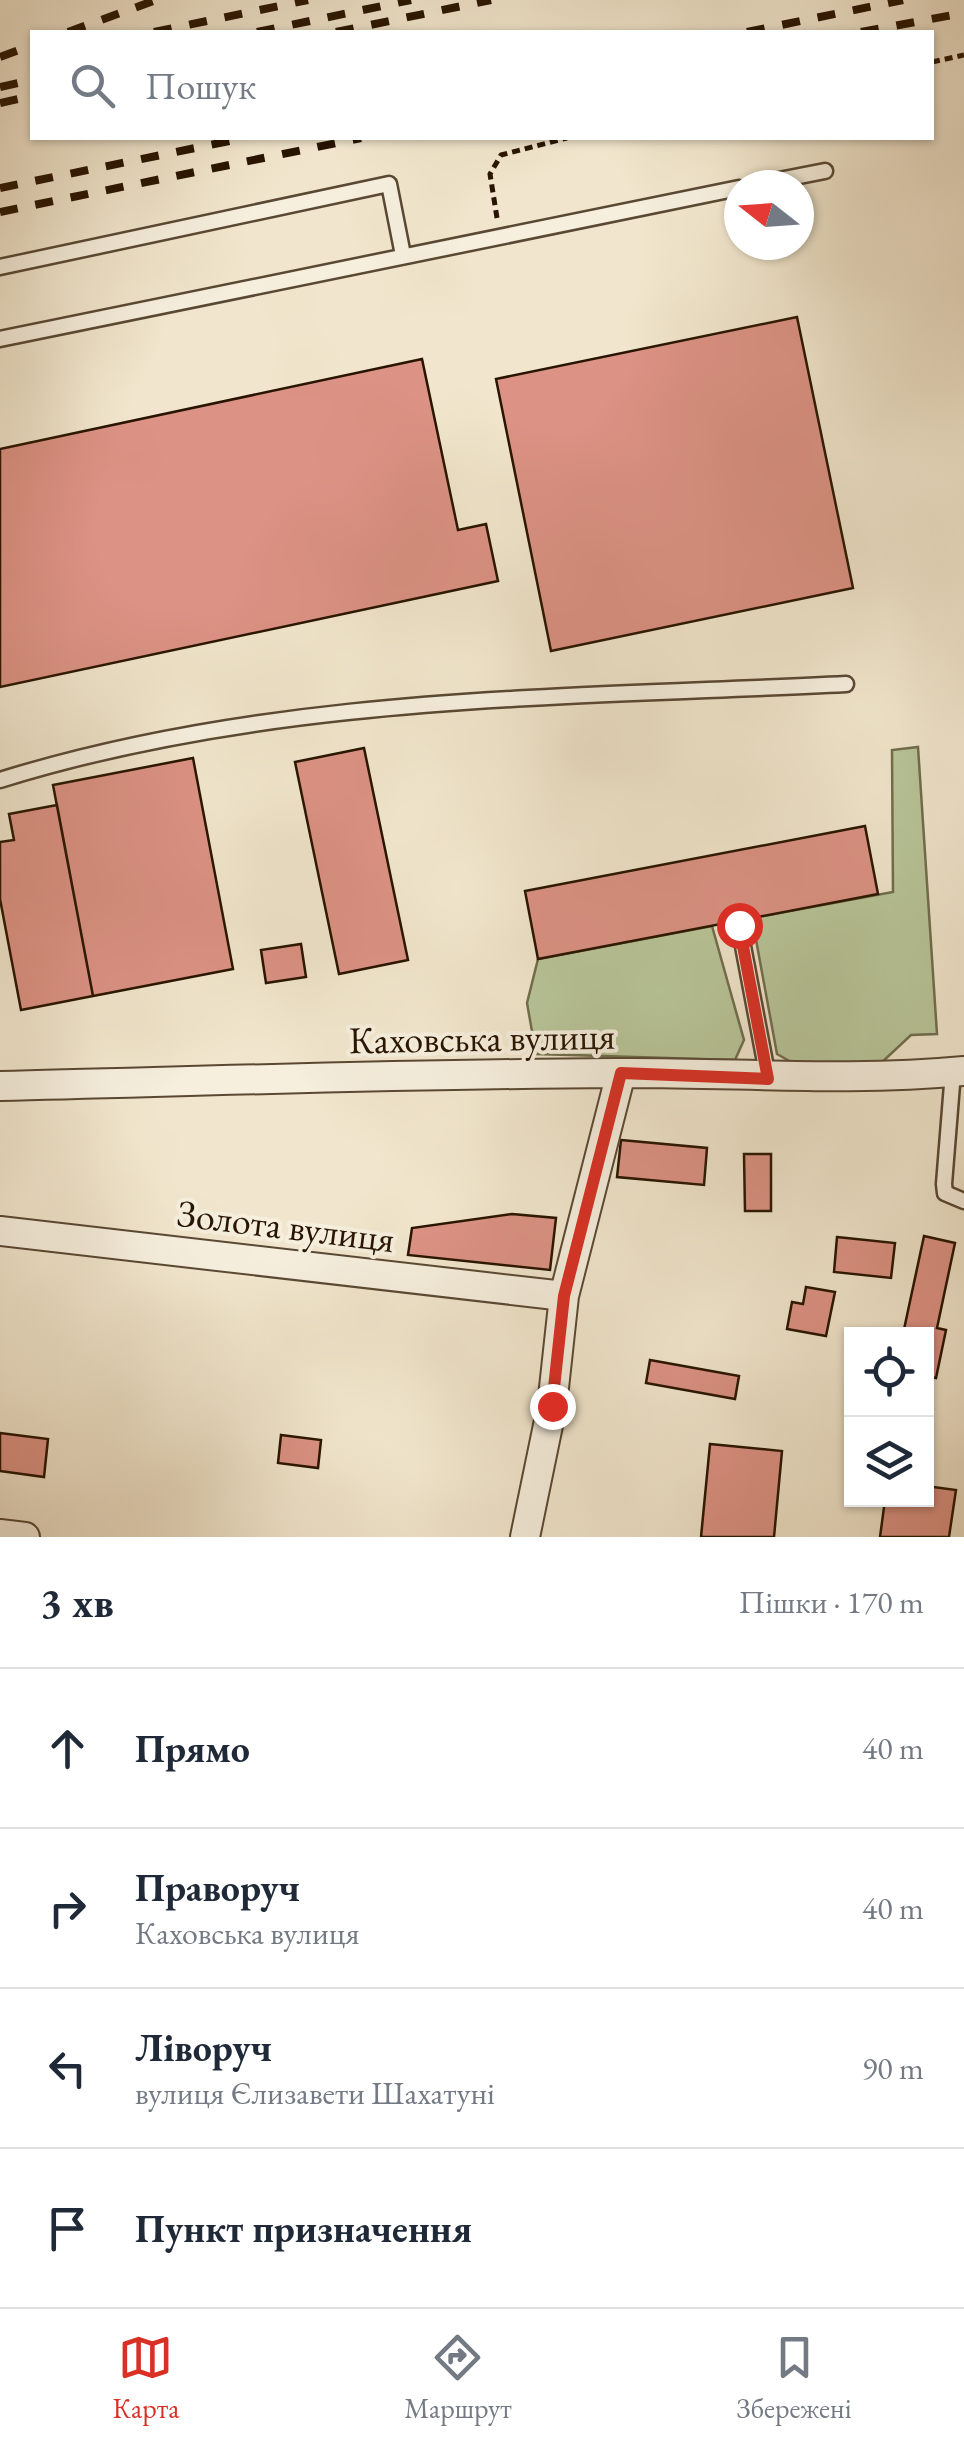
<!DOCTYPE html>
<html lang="uk">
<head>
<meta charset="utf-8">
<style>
  body { margin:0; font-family:"EB Garamond",serif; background:#f6f6f7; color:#1f2937 }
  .controls { position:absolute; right:30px; bottom:30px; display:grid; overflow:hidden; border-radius:0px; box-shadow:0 2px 8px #0004 }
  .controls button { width:90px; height:90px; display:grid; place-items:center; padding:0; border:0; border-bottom:2px solid #e0e1e3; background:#fff; color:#1f2937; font:50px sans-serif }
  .compass { position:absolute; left:724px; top:170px; width:90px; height:90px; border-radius:50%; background:#fff; box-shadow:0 2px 8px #0004; rotate:287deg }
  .stop { position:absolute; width:30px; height:30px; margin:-22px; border:8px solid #d93025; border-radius:50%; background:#fff }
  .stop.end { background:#d93025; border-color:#fff; box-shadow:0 2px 10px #0008 }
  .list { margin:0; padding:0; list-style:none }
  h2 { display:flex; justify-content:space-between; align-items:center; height:130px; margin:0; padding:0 40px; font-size:42px }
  h2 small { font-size:32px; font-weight:400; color:#747a83 }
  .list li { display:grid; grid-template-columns:65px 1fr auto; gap:30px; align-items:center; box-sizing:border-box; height:160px; padding:0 40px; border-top:2px solid #e0e1e3 }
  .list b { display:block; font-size:38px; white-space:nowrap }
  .list p { margin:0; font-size:32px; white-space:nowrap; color:#747a83 }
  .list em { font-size:32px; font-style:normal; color:#747a83 }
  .icon { flex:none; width:55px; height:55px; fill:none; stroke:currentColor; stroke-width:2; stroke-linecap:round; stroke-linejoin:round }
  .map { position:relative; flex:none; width:964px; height:1537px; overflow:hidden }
  .search { position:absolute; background:#fff; box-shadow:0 2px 8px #0004; left:30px; right:30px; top:30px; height:110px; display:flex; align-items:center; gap:25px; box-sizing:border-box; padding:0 35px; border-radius:0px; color:#747a83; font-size:38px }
  .sheet { height:770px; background:#fff }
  nav { display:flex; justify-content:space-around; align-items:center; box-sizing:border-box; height:140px; border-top:2px solid #e0e1e3; background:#fff; font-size:28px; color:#747a83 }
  nav a { display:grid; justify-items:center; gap:5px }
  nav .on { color:#d93025 }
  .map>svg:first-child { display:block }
  .green { fill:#b8c69a; stroke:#706d4d; stroke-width:2.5 }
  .building { fill:#dc9284; stroke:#281400; stroke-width:2.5 }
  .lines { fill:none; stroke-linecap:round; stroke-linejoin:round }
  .service-casing { stroke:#5a4833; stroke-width:19 }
  .minor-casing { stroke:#5a4833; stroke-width:32 }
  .path { stroke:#281400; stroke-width:5; stroke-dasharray:8 5; stroke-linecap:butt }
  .service { stroke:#f6efde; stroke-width:14 }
  .minor { stroke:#f6efde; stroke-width:28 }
  .rail { stroke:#281400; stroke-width:8; stroke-dasharray:18 18; stroke-linecap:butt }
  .route { stroke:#d93025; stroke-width:12 }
  .labels { text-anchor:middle; stroke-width:8; stroke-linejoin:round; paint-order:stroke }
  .street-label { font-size:38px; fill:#281400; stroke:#f6efde }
</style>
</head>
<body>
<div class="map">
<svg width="964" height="1537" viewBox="0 0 964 1537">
  <rect width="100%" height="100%" fill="#f1e6cd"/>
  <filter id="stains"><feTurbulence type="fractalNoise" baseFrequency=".002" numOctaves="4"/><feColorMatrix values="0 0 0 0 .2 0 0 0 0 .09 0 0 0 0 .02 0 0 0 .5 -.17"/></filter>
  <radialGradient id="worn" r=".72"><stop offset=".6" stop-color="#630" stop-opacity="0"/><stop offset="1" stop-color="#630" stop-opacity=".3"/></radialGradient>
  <path class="green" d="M918,747L937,1034L911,1035L880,1064L793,1063L777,1054L752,918L893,892L892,750Z
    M712,926L744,1040L735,1060L536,1054L527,1003L538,959Z"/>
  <path class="building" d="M797,317L853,588L551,651L496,379Z
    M422,359L458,530L486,524L498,581L0,687V449Z
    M364,748L408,960L339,974L295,762Z
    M193,758L233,969L93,996L53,785Z
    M57,805L93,996L21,1010L0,899V842L14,840L9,814Z
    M865,826L878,894L538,959L525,891Z
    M301,944L306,977L266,983L261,950Z
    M621,1140L707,1148L704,1185L617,1177Z
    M744,1154H771V1211H745Z
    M512,1214L556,1218L550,1270L408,1255L412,1228Z
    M924,1236L955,1243L937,1328L946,1330L936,1378L926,1376V1334H903Z
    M837,1237L895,1243L891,1278L834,1272Z
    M806,1287L835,1292L826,1336L787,1329L792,1302L803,1304Z
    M650,1360L739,1376L735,1399L646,1383Z
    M0,1433L48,1439L44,1477L0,1471Z
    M281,1435L321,1440L318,1468L278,1463Z
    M710,1444L782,1451L774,1537H701Z
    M926,1486L956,1490L949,1537H880L885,1500H926Z"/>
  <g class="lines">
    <defs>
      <path id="service" d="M754,185L825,171
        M0,267L389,184L403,255
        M0,339L739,188
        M0,780C273,695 563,698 846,684
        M739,925L768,1078
        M953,1072L944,1184L945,1193L964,1201"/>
      <path id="minor" d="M0,1086C205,1081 410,1074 615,1073C732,1072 847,1082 964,1071
        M0,1231L564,1296
        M0,1534L25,1537
        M525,1537L552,1406L564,1296L621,1073"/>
    </defs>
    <use href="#service" class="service-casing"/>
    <use href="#minor" class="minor-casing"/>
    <path class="path" d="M932,62L964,55
      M497,218L490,174L501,155L567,138"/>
    <use href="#service" class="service"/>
    <use href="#minor" class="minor"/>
    <path class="rail" d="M68,32L156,0
      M154,32L308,0
      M257,32L411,0
      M336,32L491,0
      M747,32L903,0
      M861,32L964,13
      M0,57L32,45
      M0,87L32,80
      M0,103L32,96
      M0,188L244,138
      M0,212L361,138"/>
  </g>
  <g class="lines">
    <path class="route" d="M552,1406L564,1296L621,1073L768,1079L739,925"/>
  </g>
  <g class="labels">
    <g class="street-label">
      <text transform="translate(482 1038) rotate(-1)" y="13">Каховська вулиця</text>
      <text transform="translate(286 1226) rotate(7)" y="13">Золота вулиця</text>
    </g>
  </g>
  <rect width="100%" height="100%" filter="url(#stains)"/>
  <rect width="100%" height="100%" fill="url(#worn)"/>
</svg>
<div class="controls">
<button><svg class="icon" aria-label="locate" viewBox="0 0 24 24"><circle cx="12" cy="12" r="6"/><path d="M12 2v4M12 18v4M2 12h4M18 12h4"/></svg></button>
<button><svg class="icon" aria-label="layers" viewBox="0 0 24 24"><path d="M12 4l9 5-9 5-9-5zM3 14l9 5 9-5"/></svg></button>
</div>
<svg class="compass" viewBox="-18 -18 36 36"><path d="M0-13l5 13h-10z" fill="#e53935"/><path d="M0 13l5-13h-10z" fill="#747a83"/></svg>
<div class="stop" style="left:739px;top:925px"></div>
<div class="stop end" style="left:552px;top:1406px"></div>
<div class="search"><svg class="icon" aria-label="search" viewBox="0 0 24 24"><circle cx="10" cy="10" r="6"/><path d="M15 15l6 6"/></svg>Пошук</div>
</div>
<section class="sheet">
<h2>3 хв<small>Пішки · 170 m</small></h2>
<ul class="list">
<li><svg class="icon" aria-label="ahead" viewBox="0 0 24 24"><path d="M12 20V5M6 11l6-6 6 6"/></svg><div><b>Прямо</b></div><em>40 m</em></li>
<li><svg class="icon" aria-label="right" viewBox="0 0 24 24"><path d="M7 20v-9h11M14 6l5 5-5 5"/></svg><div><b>Праворуч</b><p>Каховська вулиця</p></div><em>40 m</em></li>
<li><svg class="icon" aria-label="left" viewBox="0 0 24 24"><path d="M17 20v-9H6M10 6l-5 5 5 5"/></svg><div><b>Ліворуч</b><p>вулиця Єлизавети Шахатуні</p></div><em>90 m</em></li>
<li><svg class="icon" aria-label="arrive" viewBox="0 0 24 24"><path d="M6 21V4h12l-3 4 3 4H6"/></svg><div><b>Пункт призначення</b></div></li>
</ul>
</section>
<nav>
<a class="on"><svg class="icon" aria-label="map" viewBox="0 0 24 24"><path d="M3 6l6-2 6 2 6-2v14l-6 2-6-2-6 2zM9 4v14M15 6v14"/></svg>Карта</a>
<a><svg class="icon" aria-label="directions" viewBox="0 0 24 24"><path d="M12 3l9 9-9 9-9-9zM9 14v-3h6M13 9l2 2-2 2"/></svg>Маршрут</a>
<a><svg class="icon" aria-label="saved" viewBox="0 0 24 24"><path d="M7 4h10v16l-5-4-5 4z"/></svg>Збережені</a>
</nav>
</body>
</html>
